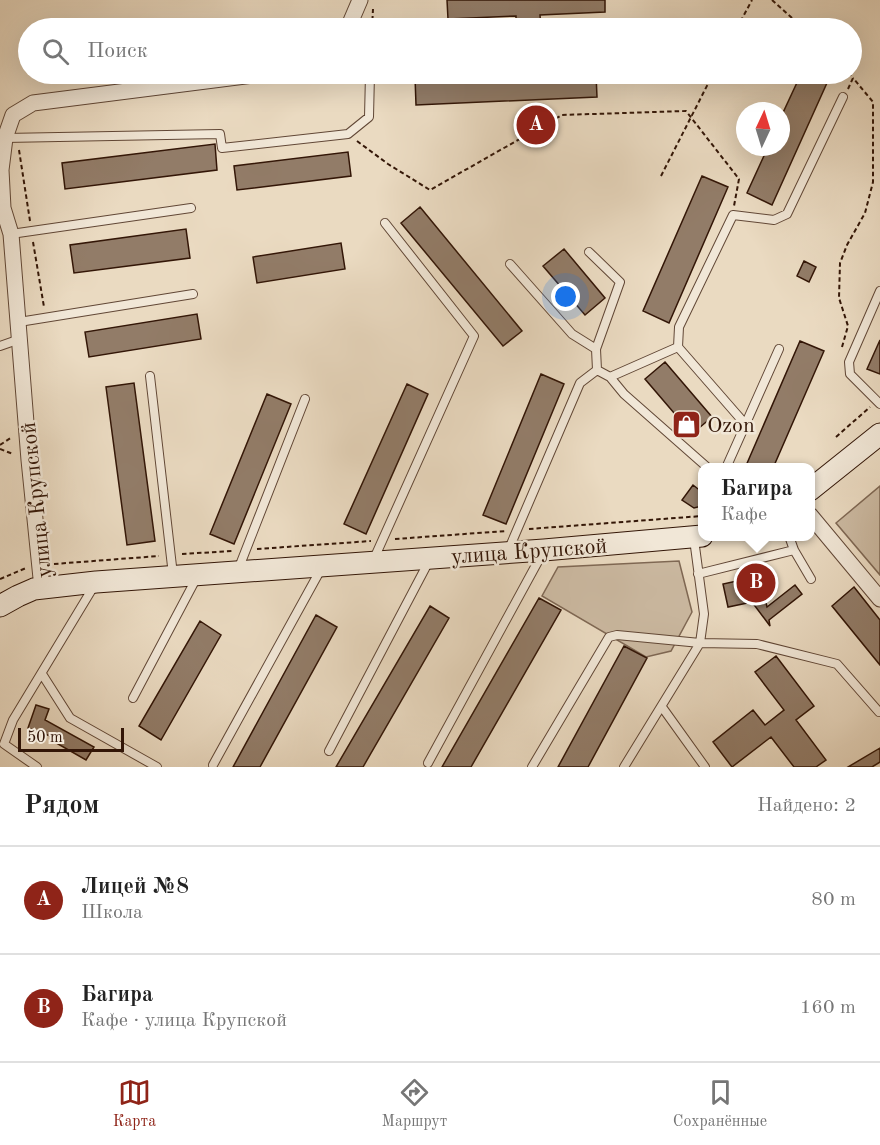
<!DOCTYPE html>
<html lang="ru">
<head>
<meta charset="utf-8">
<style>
  body { margin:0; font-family:"Old Standard TT",serif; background:#f2f2f2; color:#222 }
  .compass { position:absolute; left:736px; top:102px; width:54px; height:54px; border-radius:50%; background:#fff; box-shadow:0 6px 24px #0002; rotate:4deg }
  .scale { position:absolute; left:18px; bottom:15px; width:106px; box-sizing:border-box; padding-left:6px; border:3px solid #331607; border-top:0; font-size:16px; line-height:21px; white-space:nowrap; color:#331607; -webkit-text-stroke:4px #f1e7d7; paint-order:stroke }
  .you { position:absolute; left:566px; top:297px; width:21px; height:21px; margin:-15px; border:4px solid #fff; border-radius:50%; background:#1a73e8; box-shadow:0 0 0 9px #1a73e833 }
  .badge { display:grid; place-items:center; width:39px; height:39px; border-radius:50%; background:#8f2418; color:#fff; font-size:20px; font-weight:700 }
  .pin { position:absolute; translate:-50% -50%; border:3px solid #fff; box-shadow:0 2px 6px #0006 }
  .popup { position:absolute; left:698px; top:463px; width:117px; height:78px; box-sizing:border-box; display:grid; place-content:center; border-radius:12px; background:#fff; filter:drop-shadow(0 2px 4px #0005); font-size:20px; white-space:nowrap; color:#767676 }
  .popup b { font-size:22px; color:#222 }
  .popup::after { content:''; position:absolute; left:50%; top:100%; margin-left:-12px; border:12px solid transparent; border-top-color:#fff }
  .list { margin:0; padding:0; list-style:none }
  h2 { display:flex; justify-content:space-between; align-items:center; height:78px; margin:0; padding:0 24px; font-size:26px }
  h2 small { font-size:20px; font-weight:400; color:#767676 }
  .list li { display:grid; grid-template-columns:39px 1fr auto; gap:18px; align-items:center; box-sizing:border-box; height:108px; padding:0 24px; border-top:2px solid #e0e0e0 }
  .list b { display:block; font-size:22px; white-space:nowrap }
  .list p { margin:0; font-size:20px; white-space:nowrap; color:#767676 }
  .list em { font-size:20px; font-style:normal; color:#767676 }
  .icon { flex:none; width:33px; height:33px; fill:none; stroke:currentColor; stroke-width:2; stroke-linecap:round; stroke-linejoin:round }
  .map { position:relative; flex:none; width:880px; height:767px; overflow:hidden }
  .search { position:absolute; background:#fff; box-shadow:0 6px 24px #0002; left:18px; right:18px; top:18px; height:66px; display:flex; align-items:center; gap:15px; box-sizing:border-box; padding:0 21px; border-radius:33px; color:#767676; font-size:22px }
  .sheet { height:294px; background:#fff }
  nav { display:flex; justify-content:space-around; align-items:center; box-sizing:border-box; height:84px; border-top:2px solid #e0e0e0; background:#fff; font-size:16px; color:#767676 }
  nav a { display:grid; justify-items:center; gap:3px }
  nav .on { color:#8f2418 }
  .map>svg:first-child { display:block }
  .green { fill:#cbb9a1; stroke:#7f6854; stroke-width:1.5 }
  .building { fill:#927c68; stroke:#331607; stroke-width:1.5 }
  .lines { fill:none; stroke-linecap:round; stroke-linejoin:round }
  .lane-casing { stroke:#614736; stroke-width:10 }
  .street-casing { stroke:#614736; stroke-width:17 }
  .secondary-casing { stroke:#331607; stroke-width:23 }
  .path { stroke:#331607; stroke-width:2; stroke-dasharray:4.5 3; stroke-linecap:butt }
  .lane { stroke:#f1e7d7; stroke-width:8 }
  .street { stroke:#f1e7d7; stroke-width:15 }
  .secondary { stroke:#f1e7d7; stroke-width:21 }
  .labels { text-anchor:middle; stroke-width:5; stroke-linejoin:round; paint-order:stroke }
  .poi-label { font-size:22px; fill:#331607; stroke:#f1e7d7; text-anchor:start }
  .street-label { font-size:22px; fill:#331607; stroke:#f1e7d7 }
</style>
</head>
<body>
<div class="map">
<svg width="880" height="767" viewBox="0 0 880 767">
  <rect width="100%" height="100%" fill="#eadac1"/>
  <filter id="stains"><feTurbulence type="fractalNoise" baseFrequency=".00333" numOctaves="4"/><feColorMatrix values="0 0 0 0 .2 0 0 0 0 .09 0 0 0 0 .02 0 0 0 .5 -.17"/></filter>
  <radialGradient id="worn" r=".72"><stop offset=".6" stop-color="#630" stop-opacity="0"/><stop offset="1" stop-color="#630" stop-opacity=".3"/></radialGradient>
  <path class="green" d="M880,486V575L836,523Z
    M679,561L692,612L671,651L646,657L542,596L558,567Z"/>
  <path class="building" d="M447,0H605V12L540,15L541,28H516V16L448,19Z
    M505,74H596L597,97L416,105L415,77Z
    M801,74H831L772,205L747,193L768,147H781V117Z
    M215,144L217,170L65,189L62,163Z
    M348,152L351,176L237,190L234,166Z
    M702,176L728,187L669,323L643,311Z
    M420,207L522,331L503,346L401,223Z
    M186,229L190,258L74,273L70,245Z
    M341,243L345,269L257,283L253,257Z
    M564,249L605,298L585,315L543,266Z
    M804,261L816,267L809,282L797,276Z
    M197,314L201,339L89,357L85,332Z
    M880,340V374L867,369Z
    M800,341L824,351L773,468H745Z
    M665,362L712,417L692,434L645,379Z
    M541,374L564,384L506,524L483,515Z
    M134,383L155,541L127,545L106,387Z
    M407,384L428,394L366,534L344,524Z
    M267,394L291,404L234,544L210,534Z
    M693,485L702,492V506L694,508L682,500Z
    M760,576L767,607L795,585L802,594L769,620L770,626L752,602L728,607L723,584Z
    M854,587L880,620V665L832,606Z
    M539,598L561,610L471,767H442Z
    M430,606L449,618L363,767H336Z
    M316,615L337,627L260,767H233Z
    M200,621L221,635L161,740L139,726Z
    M624,646L647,658L588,767H558Z
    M776,656L814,706L796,720L826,760L816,767H794L771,737L732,767L713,742L753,710L765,725L784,710L755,672Z
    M36,705L49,709L45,720L94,747L86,760L51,740L53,737L28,728Z
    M880,748V762L872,767H848Z"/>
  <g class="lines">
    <defs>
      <path id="lane" d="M5,138L220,134L222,148L348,134L369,117L370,74
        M11,234L191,208
        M589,252L620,282L596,349L597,370
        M510,264L572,334L596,349
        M880,291L849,362L850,374L880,404
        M19,322L193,294
        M0,346L20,339
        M678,347L679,327L733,215L774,220L787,214L843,97
        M150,376L173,575
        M610,377L678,347L746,425
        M726,468L779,349
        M789,536L794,550L811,579
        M508,551L580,383L597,370L610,377L624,394L708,468
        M373,561L474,336L385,223
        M238,570L305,399
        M698,574L794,550
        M42,674L70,718L157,767
        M133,698L197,577
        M662,707L705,767
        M329,751L429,561
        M428,763L542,554
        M213,765L321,569
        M37,767L4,744L13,720L94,586
        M532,767L609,637L617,635L700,643L757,644L837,664L879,712
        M624,767L700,643L704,614L694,539"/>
      <path id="street" d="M348,28L360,0
        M810,515L880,599
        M42,588L29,460L11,234L3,208L1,170L5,138L13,115L33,103L261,74"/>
      <path id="secondary" d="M810,490L880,434
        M0,606L18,596L34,589L96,582L544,550L702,536"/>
    </defs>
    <use href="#lane" class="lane-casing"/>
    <use href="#street" class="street-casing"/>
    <use href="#secondary" class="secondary-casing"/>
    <path class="path" d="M772,0L803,28
      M372,28L373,9
      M737,28L752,0
      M272,83L350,74
      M848,89L853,78L850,74
      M357,141L388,164L430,190L562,115L686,111L739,179L734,206
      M19,150L30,221
      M661,176L713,74
      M33,242L44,307
      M842,347L848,326L839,298L840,263L847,245L865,213L873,182V102L853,78
      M836,437L870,407
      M0,445L12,437
      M0,449L13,454
      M529,529L702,516
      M395,539L506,531
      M257,549L371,541
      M182,554L233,551
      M54,564L159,556
      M0,579L26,568"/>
    <use href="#lane" class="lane"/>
    <use href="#street" class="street"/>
    <use href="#secondary" class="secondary"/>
  </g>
  <defs>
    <symbol id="shop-square" viewBox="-11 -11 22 22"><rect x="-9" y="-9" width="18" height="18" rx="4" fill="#8f2418" stroke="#f1e7d7"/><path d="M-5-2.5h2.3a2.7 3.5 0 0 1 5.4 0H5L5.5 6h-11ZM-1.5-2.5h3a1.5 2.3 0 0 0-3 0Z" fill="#fff"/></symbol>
  </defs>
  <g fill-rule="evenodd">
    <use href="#shop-square" x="670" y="408" width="33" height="33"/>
  </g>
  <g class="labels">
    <g class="poi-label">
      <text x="707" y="432">Ozon</text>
    </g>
    <g class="street-label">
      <text transform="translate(35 500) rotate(-96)" y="8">улица Крупской</text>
      <text transform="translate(529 550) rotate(-4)" y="8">улица Крупской</text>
    </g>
  </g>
  <rect width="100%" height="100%" filter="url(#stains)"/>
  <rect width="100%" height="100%" fill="url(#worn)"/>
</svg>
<svg class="compass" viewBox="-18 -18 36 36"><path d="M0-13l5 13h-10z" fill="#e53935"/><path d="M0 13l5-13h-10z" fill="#767676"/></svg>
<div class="scale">50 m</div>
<div class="you"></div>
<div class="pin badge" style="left:536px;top:125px">A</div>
<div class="pin badge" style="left:756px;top:583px">B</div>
<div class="popup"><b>Багира</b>Кафе</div>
<div class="search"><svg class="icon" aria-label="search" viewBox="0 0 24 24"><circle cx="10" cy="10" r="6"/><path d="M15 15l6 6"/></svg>Поиск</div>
</div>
<section class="sheet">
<h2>Рядом<small>Найдено: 2</small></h2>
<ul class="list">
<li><span class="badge">A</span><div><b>Лицей №8</b><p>Школа</p></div><em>80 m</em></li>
<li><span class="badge">B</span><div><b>Багира</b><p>Кафе · улица Крупской</p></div><em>160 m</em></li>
</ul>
</section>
<nav>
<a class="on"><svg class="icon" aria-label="map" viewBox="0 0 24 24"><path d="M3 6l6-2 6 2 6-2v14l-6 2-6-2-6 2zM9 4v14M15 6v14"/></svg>Карта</a>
<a><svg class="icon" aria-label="directions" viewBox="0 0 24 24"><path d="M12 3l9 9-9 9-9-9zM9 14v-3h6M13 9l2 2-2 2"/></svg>Маршрут</a>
<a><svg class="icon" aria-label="saved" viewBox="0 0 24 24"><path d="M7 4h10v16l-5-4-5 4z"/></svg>Сохранённые</a>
</nav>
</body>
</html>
